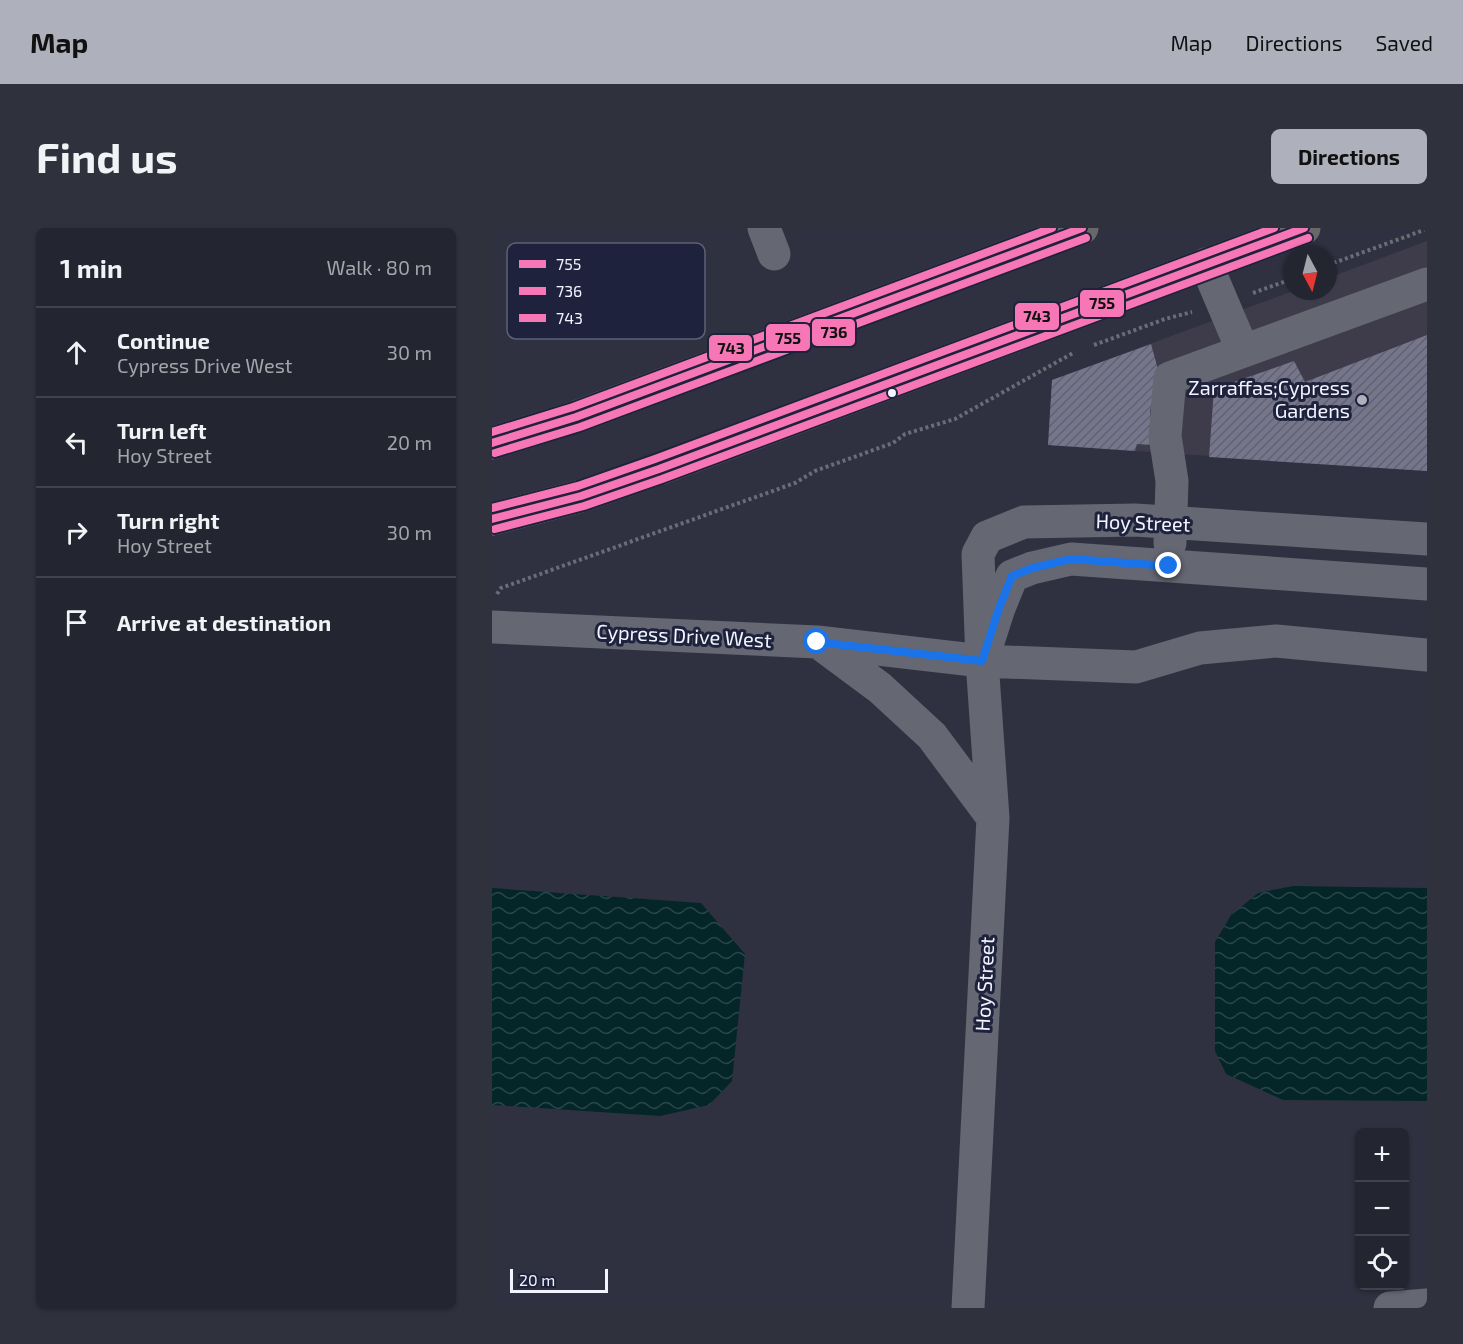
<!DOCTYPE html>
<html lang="en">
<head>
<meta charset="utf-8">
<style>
  body { margin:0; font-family:"Exo 2",sans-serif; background:#2f313c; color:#f1f3f6 }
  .controls { position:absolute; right:18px; bottom:18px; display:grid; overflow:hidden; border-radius:9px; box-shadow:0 2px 4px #0004 }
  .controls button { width:54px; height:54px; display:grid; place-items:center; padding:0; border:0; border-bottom:2px solid #40424c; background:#232530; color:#f1f3f6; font:30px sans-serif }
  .compass { position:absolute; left:791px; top:18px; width:54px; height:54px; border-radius:50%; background:#232530; box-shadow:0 2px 4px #0004; rotate:173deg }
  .scale { position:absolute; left:18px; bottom:15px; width:98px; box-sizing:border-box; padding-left:6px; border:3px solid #f2f4ff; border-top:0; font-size:16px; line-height:21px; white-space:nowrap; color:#f2f4ff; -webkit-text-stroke:4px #1f223c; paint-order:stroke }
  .stop { position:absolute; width:18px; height:18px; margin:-14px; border:4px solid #1a73e8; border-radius:50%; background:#fff }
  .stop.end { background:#1a73e8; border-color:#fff; box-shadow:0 2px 6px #0008 }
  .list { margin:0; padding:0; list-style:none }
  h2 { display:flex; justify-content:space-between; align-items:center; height:78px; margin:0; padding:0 24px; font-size:26px }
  h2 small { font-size:20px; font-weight:400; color:#a3a5ab }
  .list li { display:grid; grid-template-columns:39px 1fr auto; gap:18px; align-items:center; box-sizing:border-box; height:90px; padding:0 24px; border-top:2px solid #40424c }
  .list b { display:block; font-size:22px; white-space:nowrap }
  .list p { margin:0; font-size:20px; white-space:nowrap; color:#a3a5ab }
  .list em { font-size:20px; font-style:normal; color:#a3a5ab }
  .icon { flex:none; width:33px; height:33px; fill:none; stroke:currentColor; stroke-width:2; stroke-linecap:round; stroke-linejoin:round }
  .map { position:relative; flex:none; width:935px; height:1080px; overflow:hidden; border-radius:9px }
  header { display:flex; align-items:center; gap:36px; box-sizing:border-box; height:84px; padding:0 30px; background:#aeb0bc; color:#111 }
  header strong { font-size:28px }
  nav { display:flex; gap:33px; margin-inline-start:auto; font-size:21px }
  .intro { display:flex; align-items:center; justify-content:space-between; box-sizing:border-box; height:144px; padding:0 36px }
  h1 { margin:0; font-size:42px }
  .button { padding:15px 27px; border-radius:9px; background:#aeb0bc; color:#111; font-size:21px; font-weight:700 }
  main { display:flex; gap:36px; padding:0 36px }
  aside { flex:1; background:#232530; border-radius:9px; box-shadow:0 2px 4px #0004 }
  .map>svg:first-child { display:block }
  .commercial { fill:#3e3b4b }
  .water { fill:url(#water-waves) }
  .building { fill:url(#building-hatch) }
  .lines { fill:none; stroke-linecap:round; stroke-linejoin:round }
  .path { stroke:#6a6c76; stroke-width:4; stroke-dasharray:3 3; stroke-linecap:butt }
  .minor { stroke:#656772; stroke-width:33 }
  .major { stroke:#696769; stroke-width:33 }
  .bus-1-casing { stroke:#1f223c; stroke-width:12 }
  .bus-2-casing { stroke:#1f223c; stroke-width:12 }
  .bus-3-casing { stroke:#1f223c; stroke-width:12 }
  .bus-1 { stroke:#f676b6; stroke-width:8 }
  .bus-2 { stroke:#f676b6; stroke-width:8 }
  .bus-3 { stroke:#f676b6; stroke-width:8 }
  .route { stroke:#1a73e8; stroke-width:8 }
  .bus-dot { fill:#f2f4ff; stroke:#1f223c; stroke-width:2 }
  .poi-dot { fill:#aeb0bc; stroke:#1f223c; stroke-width:2 }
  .labels { text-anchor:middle; stroke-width:6; stroke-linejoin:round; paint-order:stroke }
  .poi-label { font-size:20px; fill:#f2f4ff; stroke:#1f223c; text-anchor:end }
  .street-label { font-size:20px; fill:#f2f4ff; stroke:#1f223c }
  .key { fill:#1f223c; stroke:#5e6176; stroke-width:1.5 }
  .key-label { font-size:16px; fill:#f2f4ff }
  .line-badge { stroke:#1f223c; stroke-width:2 }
  .pale-badge-label { font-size:16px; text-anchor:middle; font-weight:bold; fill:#111 }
</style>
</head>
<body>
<header>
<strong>Map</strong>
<nav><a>Map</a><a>Directions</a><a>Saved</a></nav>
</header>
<div class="intro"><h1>Find us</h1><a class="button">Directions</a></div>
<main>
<aside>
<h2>1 min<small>Walk · 80 m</small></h2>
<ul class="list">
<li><svg class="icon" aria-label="ahead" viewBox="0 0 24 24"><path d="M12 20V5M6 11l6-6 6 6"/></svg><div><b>Continue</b><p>Cypress Drive West</p></div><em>30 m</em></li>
<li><svg class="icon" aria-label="left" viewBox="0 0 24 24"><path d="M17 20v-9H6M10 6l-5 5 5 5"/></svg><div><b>Turn left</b><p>Hoy Street</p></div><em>20 m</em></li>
<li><svg class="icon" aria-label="right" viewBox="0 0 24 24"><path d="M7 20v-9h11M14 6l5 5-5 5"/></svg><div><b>Turn right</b><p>Hoy Street</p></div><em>30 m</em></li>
<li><svg class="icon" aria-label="arrive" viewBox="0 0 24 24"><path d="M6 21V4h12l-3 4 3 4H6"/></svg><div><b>Arrive at destination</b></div></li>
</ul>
</aside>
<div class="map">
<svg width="935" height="1080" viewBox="0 0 935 1080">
  <defs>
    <pattern id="water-waves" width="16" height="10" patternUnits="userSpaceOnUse" patternTransform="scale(1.5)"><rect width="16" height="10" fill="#042629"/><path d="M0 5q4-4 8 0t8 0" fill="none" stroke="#294649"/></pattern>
    <pattern id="building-hatch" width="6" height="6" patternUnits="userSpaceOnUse" patternTransform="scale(1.5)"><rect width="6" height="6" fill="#75758b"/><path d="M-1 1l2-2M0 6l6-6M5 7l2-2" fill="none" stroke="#61616f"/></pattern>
  </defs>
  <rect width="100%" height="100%" fill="#2f3140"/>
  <path class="commercial" d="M935,13V243L556,217L560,152L801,63H836V50Z"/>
  <path class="water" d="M801,658L935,660V873L791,872L734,846L723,823V714L739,687L766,665Z
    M0,660L209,675L253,726L240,853L217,877L168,888L0,877Z"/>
  <path class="building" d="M935,107V243L717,229L722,161L802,133L813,154Z
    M659,116L667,145L658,183V217L645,216L643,223L556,217L560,152Z"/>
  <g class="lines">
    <path class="path" d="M836,37L935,1
      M761,65L800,51
      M602,117L673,91L700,84
      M5,366L9,360L303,255L323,243L401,215L413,206L463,191L581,125"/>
    <path class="minor" d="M272,0L282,26
      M714,36L751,123
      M678,315L680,253L673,208L678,150L935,56
      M0,399L325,414L490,433L644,439L708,420L784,413L935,427
      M326,414L388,460L440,508L501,590
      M496,414L507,380L520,348L540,340L579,331L935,356
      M476,1080L501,590L490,433L486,326L495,309L532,294L643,292L935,311
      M898,1080L935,1077"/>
    <path class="major" d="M0,215L84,189L590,0
      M0,291L89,268L167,241L812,0"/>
    <defs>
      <path id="bus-1" d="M0,215L84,189L590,0
        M0,291L89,268L167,241L812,0"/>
      <path id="bus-2" d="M3,225L88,199L594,10
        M3,301L92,278L170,251L816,10"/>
      <path id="bus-3" d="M0,204L81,179L560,0
        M0,280L86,258L163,231L782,0"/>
    </defs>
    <use href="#bus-1" class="bus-1-casing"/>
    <use href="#bus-2" class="bus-2-casing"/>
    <use href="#bus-3" class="bus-3-casing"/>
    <use href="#bus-1" class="bus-1"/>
    <use href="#bus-2" class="bus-2"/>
    <use href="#bus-3" class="bus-3"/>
  </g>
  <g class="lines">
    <path class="route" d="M325,414L490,433L507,380L520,348L540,340L579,331L677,338"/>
  </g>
  <circle class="bus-dot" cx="400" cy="165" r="5"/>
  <circle class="poi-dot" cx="870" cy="172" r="6"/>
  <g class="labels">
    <g class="poi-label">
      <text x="858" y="167">Zarraffas;Cypress<tspan x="858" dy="23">Gardens</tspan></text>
    </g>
    <g class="street-label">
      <text transform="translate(651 295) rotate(2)" y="7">Hoy Street</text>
      <text transform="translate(192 408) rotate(3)" y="7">Cypress Drive West</text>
      <text transform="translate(493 756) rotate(-87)" y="7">Hoy Street</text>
    </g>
  </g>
  <rect x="15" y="15" width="198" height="96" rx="9" class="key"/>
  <rect x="27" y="32" width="27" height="8" fill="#f676b6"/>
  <rect x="27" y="59" width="27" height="8" fill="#f676b6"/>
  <rect x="27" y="86" width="27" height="8" fill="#f676b6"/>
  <g class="key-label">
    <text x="64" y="42">755</text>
    <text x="64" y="69">736</text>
    <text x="64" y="96">743</text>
  </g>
  <g class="line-badge">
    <rect x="587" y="61" width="46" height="29" rx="6" fill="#f676b6"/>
    <rect x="522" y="74" width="46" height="29" rx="6" fill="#f676b6"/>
    <rect x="319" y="90" width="45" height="29" rx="6" fill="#f676b6"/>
    <rect x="273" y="95" width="46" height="29" rx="6" fill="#f676b6"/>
    <rect x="216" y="106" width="45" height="28" rx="6" fill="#f676b6"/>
  </g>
  <g class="pale-badge-label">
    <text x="610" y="81">755</text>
    <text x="545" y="94">743</text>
    <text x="342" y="110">736</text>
    <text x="296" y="116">755</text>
    <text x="239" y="126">743</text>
  </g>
</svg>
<div class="controls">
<button>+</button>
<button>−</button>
<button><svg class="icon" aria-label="locate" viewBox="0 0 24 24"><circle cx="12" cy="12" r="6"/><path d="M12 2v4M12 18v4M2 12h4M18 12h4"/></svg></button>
</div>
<svg class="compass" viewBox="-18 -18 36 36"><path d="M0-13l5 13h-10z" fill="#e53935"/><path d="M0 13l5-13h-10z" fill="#a3a5ab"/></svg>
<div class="scale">20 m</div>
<div class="stop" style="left:325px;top:414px"></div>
<div class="stop end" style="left:677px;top:338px"></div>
</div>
</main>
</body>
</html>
